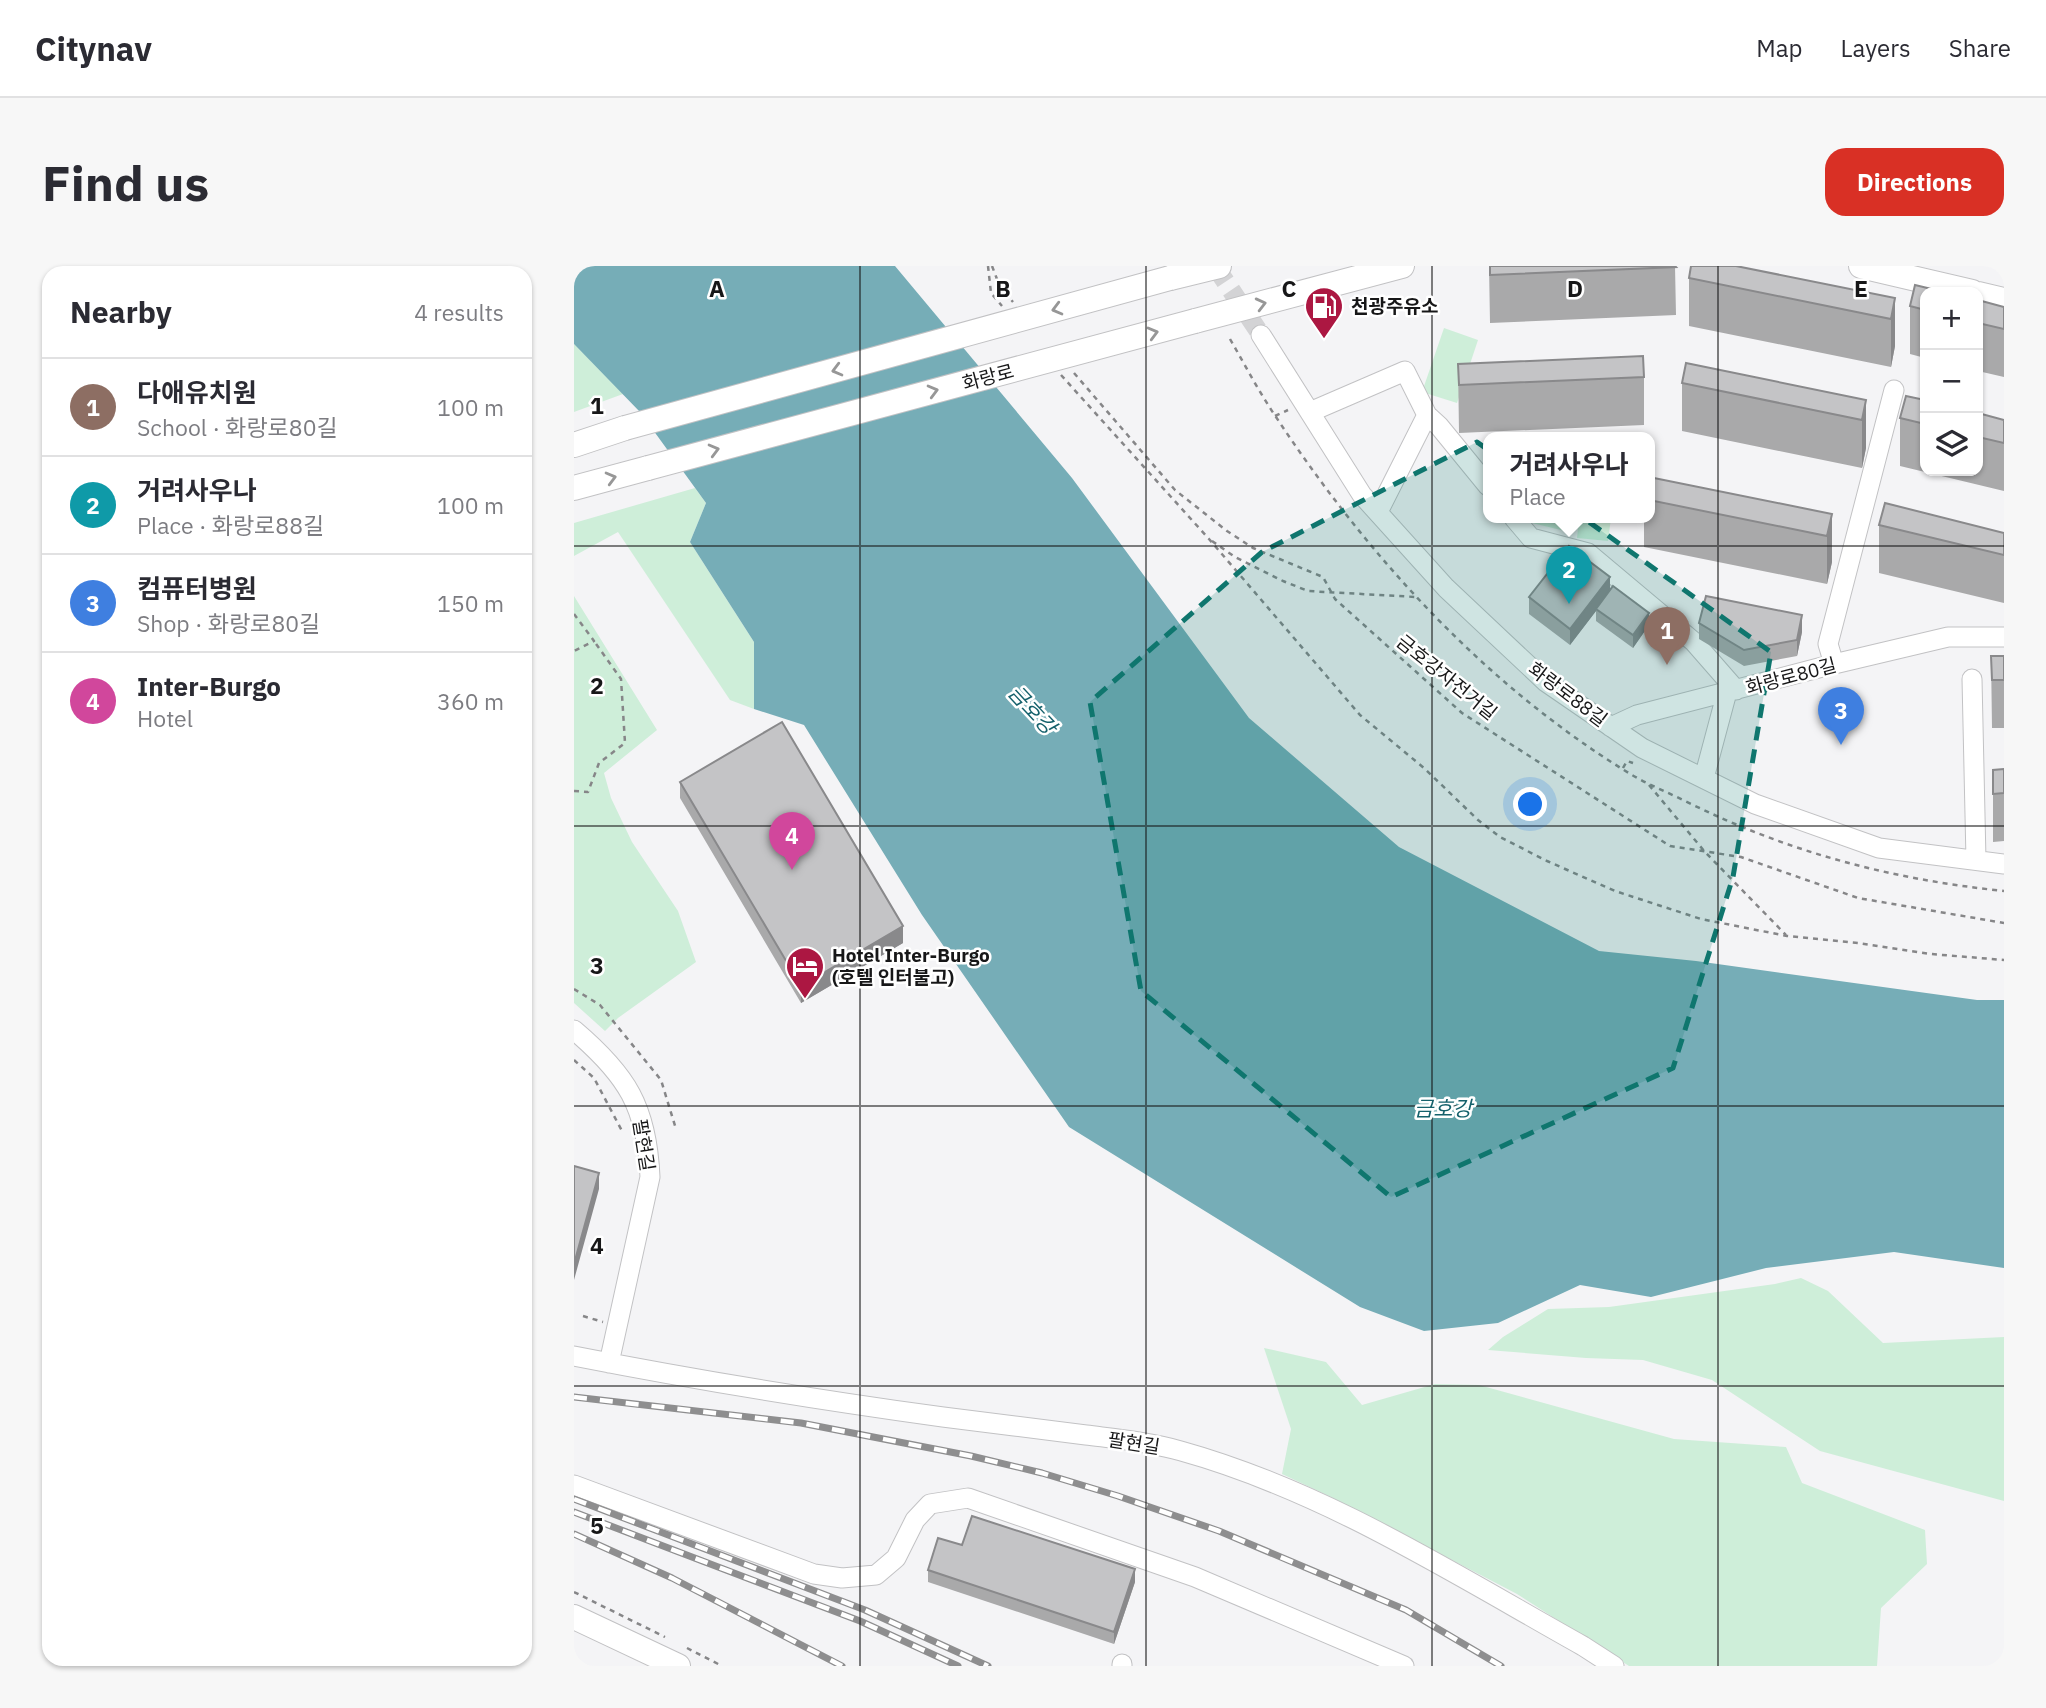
<!DOCTYPE html>
<html lang="en">
<head>
<meta charset="utf-8">
<style>
  body { margin:0; font-family:"IBM Plex Sans","Noto Sans KR",sans-serif; background:#f7f7f7; color:#2b2b33 }
  .controls { position:absolute; right:21px; top:21px; display:grid; overflow:hidden; border-radius:14px; box-shadow:0 2px 5px #0004 }
  .controls button { width:63px; height:63px; display:grid; place-items:center; padding:0; border:0; border-bottom:2px solid #e1e1e2; background:#fff; color:#2b2b33; font:35px sans-serif }
  .you { position:absolute; left:957px; top:539px; width:24px; height:24px; margin:-18px; border:5px solid #fff; border-radius:50%; background:#1a73e8; box-shadow:0 0 0 10px #1a73e833 }
  .badge { display:grid; place-items:center; width:46px; height:46px; border-radius:50%; background:#d93025; color:#fff; font-size:23px; font-weight:700 }
  .pin { position:absolute; translate:-50% -58px; filter:drop-shadow(0 2px 4px #0008) }
  .pin::after { content:''; position:absolute; top:37px; width:24px; height:21px; background:inherit; clip-path:polygon(0 0,100% 0,50% 100%) }
  .popup { position:absolute; left:909px; top:166px; width:172px; height:91px; box-sizing:border-box; display:grid; place-content:center; border-radius:14px; background:#fff; filter:drop-shadow(0 2px 5px #0005); font-size:23px; white-space:nowrap; color:#7c7c81 }
  .popup b { font-size:26px; color:#2b2b33 }
  .popup::after { content:''; position:absolute; left:50%; top:100%; margin-left:-14px; border:14px solid transparent; border-top-color:#fff }
  .list { margin:0; padding:0; list-style:none }
  h2 { display:flex; justify-content:space-between; align-items:center; height:91px; margin:0; padding:0 28px; font-size:30px }
  h2 small { font-size:23px; font-weight:400; color:#7c7c81 }
  .list li { display:grid; grid-template-columns:46px 1fr auto; gap:21px; align-items:center; box-sizing:border-box; height:98px; padding:0 28px; border-top:2px solid #e1e1e2 }
  .list b { display:block; font-size:26px; white-space:nowrap }
  .list p { margin:0; font-size:23px; white-space:nowrap; color:#7c7c81 }
  .list em { font-size:23px; font-style:normal; color:#7c7c81 }
  .icon { flex:none; width:38px; height:38px; fill:none; stroke:currentColor; stroke-width:2; stroke-linecap:round; stroke-linejoin:round }
  .map { position:relative; flex:none; width:1430px; height:1400px; overflow:hidden; border-radius:21px }
  header { display:flex; align-items:center; gap:42px; box-sizing:border-box; height:98px; padding:0 35px; background:#fff; border-bottom:2px solid #e1e1e2 }
  header strong { font-size:33px }
  nav { display:flex; gap:38px; margin-inline-start:auto; font-size:24px }
  .intro { display:flex; align-items:center; justify-content:space-between; box-sizing:border-box; height:168px; padding:0 42px }
  h1 { margin:0; font-size:49px }
  .button { padding:18px 32px; border-radius:21px; background:#d93025; color:#fff; font-size:24px; font-weight:700 }
  main { display:flex; gap:42px; padding:0 42px }
  aside { flex:1; background:#fff; border-radius:21px; box-shadow:0 2px 5px #0004 }
  .map>svg:first-child { display:block }
  .green { fill:#ceeed9 }
  .water { fill:#76adb7 }
  .lines { fill:none; stroke-linecap:round; stroke-linejoin:round }
  .minor-tunnel { stroke:#d3d3d5; stroke-width:19; stroke-dasharray:19 10; stroke-linecap:butt }
  .minor-casing { stroke:#c2c2c4; stroke-width:21 }
  .major-casing { stroke:#c2c2c4; stroke-width:26 }
  .path { stroke:#868688; stroke-width:2.5; stroke-dasharray:5 5; stroke-linecap:butt }
  .minor { stroke:#fff; stroke-width:19 }
  .major { stroke:#fff; stroke-width:24 }
  .rail-casing { stroke:#8e8e8f; stroke-width:7 }
  .rail { stroke:#fff; stroke-width:4.5; stroke-dasharray:13; stroke-linecap:butt }
  .major-bridge-casing { stroke:#c2c2c4; stroke-width:26; stroke-linecap:butt }
  .major-bridge { stroke:#fff; stroke-width:24 }
  .wall { fill:#a9a9aa }
  .shaded-wall { fill:#89898b }
  .building { fill:#c4c4c6; stroke:#89898b; stroke-width:2 }
  .oneway { stroke:#979797 }
  .marked { fill:#0f766e; fill-opacity:0.2; stroke:#0f766e; stroke-width:5; stroke-dasharray:14 9; stroke-linejoin:round }
  .grid { fill:none; stroke:#171718; stroke-width:2; stroke-opacity:0.55 }
  .labels { text-anchor:middle; stroke-width:5; stroke-linejoin:round; paint-order:stroke }
  .poi-label { font-size:19px; font-weight:bold; fill:#171718; stroke:#fff; text-anchor:start }
  .street-label { font-size:19px; fill:#171718; stroke:#fff }
  .water-label { font-size:21px; font-style:italic; fill:#15616c; stroke:#fff }
  .grid-label { font-size:23px; text-anchor:middle; font-weight:bold; fill:#171718; stroke:#fff; stroke-width:5; stroke-linejoin:round; paint-order:stroke }
</style>
</head>
<body>
<header>
<strong>Citynav</strong>
<nav><a>Map</a><a>Layers</a><a>Share</a></nav>
</header>
<div class="intro"><h1>Find us</h1><a class="button">Directions</a></div>
<main>
<aside>
<h2>Nearby<small>4 results</small></h2>
<ul class="list">
<li><span class="badge" style="background:#8d6e63">1</span><div><b>다애유치원</b><p>School · 화랑로80길</p></div><em>100 m</em></li>
<li><span class="badge" style="background:#0f9aa8">2</span><div><b>거려사우나</b><p>Place · 화랑로88길</p></div><em>100 m</em></li>
<li><span class="badge" style="background:#3f7fe0">3</span><div><b>컴퓨터병원</b><p>Shop · 화랑로80길</p></div><em>150 m</em></li>
<li><span class="badge" style="background:#d1479c">4</span><div><b>Inter-Burgo</b><p>Hotel</p></div><em>360 m</em></li>
</ul>
</aside>
<div class="map">
<svg width="1430" height="1400" viewBox="0 0 1430 1400">
  <rect width="100%" height="100%" fill="#f4f4f6"/>
  <path class="green" d="M870,62L904,74L883,137L848,126Z
    M0,78L49,128L0,146Z
    M121,222L132,237L116,276L180,376V443L156,434L44,266L0,290V257Z
    M951,252H1000L999,267L954,256Z
    M1005,252H1037L1034,275L1003,272Z
    M0,330L83,464L30,507L37,532L58,576L104,645L122,696L44,752L31,765L0,737Z
    M1227,1012L1254,1025L1309,1077L1430,1071V1235L1246,1185L1138,1114L1069,1094L1012,1092L914,1084L929,1071L974,1043L1035,1041L1201,1018Z
    M690,1082L752,1096L788,1139L861,1118L905,1119L1100,1173L1212,1181L1228,1217L1351,1264L1353,1298L1307,1342L1303,1400H1055L943,1328L759,1232L708,1208L717,1163Z"/>
  <path class="water" d="M0,0H321L498,212L675,452L825,581L1025,685L1122,695L1403,734H1430V1002L1320,986L1192,1002L1077,1031L1006,1019L924,1057L850,1065L786,1041L495,861L348,649L230,459L180,443V376L116,276L132,237L66,146L0,78Z"/>
  <g class="lines">
    <path class="minor-tunnel" d="M641,0L687,69"/>
    <defs>
      <path id="minor" d="M687,69L788,229L872,322L972,416L1068,482L1181,538L1305,582L1430,598
        M736,146L831,105L853,149L865,160L914,220
        M804,246L853,149
        M940,252L957,272L1014,287L1120,376L1162,424
        M1260,398L1254,378L1320,124
        M1398,413L1402,594
        M1037,461L1063,449L1260,398L1374,371H1430
        M1130,512L1153,426
        M0,764C53,809 73,841 76,911L35,1097
        M0,1090C122,1114 245,1134 369,1151C417,1157 464,1163 512,1169C543,1173 576,1176 607,1185C751,1225 880,1308 1009,1380L1040,1400
        M0,1219L240,1308L268,1312L302,1309L322,1292L341,1254L356,1238L394,1232L621,1311L830,1400
        M548,1398V1400"/>
      <path id="major" d="M1287,0L1398,26
        M596,12L645,0
        M1404,28L1430,34
        M621,55L828,0
        M0,179L51,162
        M0,222L74,202
        M0,1351L104,1400"/>
    </defs>
    <use href="#minor" class="minor-casing"/>
    <use href="#major" class="major-casing"/>
    <path class="path" d="M414,0L417,27L428,40
      M418,0L426,21L439,36
      M656,73C671,99 685,126 702,151C795,292 913,421 1058,509C1075,519 1093,526 1111,535C1214,586 1315,613 1430,625
      M500,107L601,224L653,265L679,282L749,311L761,333L888,447L1096,580L1167,591L1284,632L1430,657
      M487,109L635,273L786,449L850,502L904,554L926,571L973,595L1041,625L1127,653L1213,670L1284,677L1357,688L1430,694
      M701,150L714,144
      M638,275L661,291L709,315L734,325L842,331
      M0,348L20,375L0,385
      M1049,502L1053,495L1059,497
      M1075,519L1131,586L1212,669
      M0,525L14,526L25,497L51,477L47,413L20,375
      M0,723L26,739L87,814L102,863
      M0,794L20,812L48,865
      M9,1050L29,1056
      M0,1326L91,1371
      M113,1382L148,1400"/>
    <use href="#minor" class="minor"/>
    <use href="#major" class="major"/>
    <defs>
      <path id="rail" d="M0,1131L227,1157L397,1190L468,1207L544,1230L645,1265L832,1344L927,1400
        M0,1233L291,1344L414,1400
        M0,1246L286,1355L384,1400
        M0,1268L98,1312L268,1400"/>
    </defs>
    <use href="#rail" class="rail-casing"/>
    <use href="#rail" class="rail"/>
    <defs>
      <path id="major-bridge" d="M51,162L596,12
        M74,202L621,55"/>
    </defs>
    <use href="#major-bridge" class="major-bridge-casing"/>
    <use href="#major-bridge" class="major-bridge"/>
  </g>
  <path class="wall" d="M915,0H1101L1102,49L916,57Z
    M1115,12L1321,32V80L1317,101L1115,60Z
    M1351,26V92L1336,88V40Z
    M1404,34L1430,41V111L1404,105Z
    M884,98L1070,111V159L885,167Z
    M1108,117L1292,134V182L1288,202L1108,165Z
    M1351,134V205H1404V147L1430,154V225L1326,200V152Z
    M1075,211L1258,248V296L1253,318L1070,281V252H1075Z
    M1305,259L1430,267V337L1305,307Z
    M1036,324L1075,359L1059,382L1022,355V345L996,379L955,348V331Z
    M1125,357L1228,366L1223,390L1170,400L1125,373Z
    M1417,390H1430V462H1418Z
    M1430,503V575L1419,576V504Z
    M106,516L329,677L227,737L106,532Z
    M388,1279L561,1316L540,1378L354,1316V1304Z"/>
  <path class="shaded-wall" d="M1321,32V80L1317,101V53Z
    M1292,134V182L1288,202V154Z
    M1258,248V296L1253,318V270Z
    M1036,311V328L1022,343V345L996,379V363Z
    M1075,347V359L1059,382V369Z
    M1228,349V366L1223,390V374Z
    M329,660V677L227,737V720Z
    M25,907V923L0,1014V998Z
    M561,1303V1316L540,1378V1366Z"/>
  <path class="building" d="M916,0H1101L1102,1L916,9Z
    M1117,0H1162L1321,32L1317,53L1115,12Z
    M1341,19L1370,26H1351V44L1336,40Z
    M1404,34L1430,41V63L1404,57Z
    M1069,90L1070,111L885,119L884,98Z
    M1112,97L1292,134L1288,154L1108,117Z
    M1332,130L1351,134V158L1326,152Z
    M1404,147L1430,154V177L1404,171Z
    M1075,211L1258,248L1253,270L1075,234Z
    M1311,237L1430,267V289L1305,259Z
    M995,280L1036,311L996,363L955,331Z
    M1039,320L1075,347L1059,369L1022,343Z
    M1132,330L1228,349L1223,374L1170,384L1125,357Z
    M1417,390H1430V414H1418Z
    M208,456L329,660L227,720L106,516Z
    M1430,503V527L1419,528V504Z
    M0,900L25,907L0,998Z
    M398,1250L561,1303L540,1366L354,1304L364,1272L388,1279Z"/>
  <defs><path id="oneway-chevron" d="M-2-3.5L2.5 0L-2 3.5" fill="none" stroke-width="1.6" stroke-linecap="round" stroke-linejoin="round" transform="scale(1.75)"/></defs>
  <g class="oneway">
    <use href="#oneway-chevron" transform="translate(687 38) rotate(-14)"/>
    <use href="#oneway-chevron" transform="translate(483 43) rotate(165)"/>
    <use href="#oneway-chevron" transform="translate(579 67) rotate(-15)"/>
    <use href="#oneway-chevron" transform="translate(263 104) rotate(165)"/>
    <use href="#oneway-chevron" transform="translate(359 125) rotate(-15)"/>
    <use href="#oneway-chevron" transform="translate(140 184) rotate(-15)"/>
    <use href="#oneway-chevron" transform="translate(37 212) rotate(-15)"/>
  </g>
  <path class="marked" d="M903,176L1197,386L1159,611L1099,802L817,931L567,725L516,436L688,286Z"/>
  <path class="grid" d="M286,0V1400M572,0V1400M858,0V1400M1144,0V1400M0,280H1430M0,560H1430M0,840H1430M0,1120H1430"/>
  <defs>
    <symbol id="fuel-pin" viewBox="-11 -11 22 30"><path d="M0 17L-7.5 6A9.5 9.5 0 1 1 7.5 6Z" fill="#ac1742" stroke="#fff"/><path d="M-5.5-6h7V0h2V4h1.3V-2.5L3-4.5l.8-.8L6-3V5H2.5V1h-1V6h-7ZM-4.2-4.7v3.2H.2V-4.7Z" fill="#fff"/></symbol>
    <symbol id="hotel-pin" viewBox="-11 -11 22 30"><path d="M0 17L-7.5 6A9.5 9.5 0 1 1 7.5 6Z" fill="#ac1742" stroke="#fff"/><path d="M-6-4.5h1.5V1H6V5H4.5V3h-9V5H-6ZM-4 0a1.8 1.8 0 1 1 3.6 0ZM.5 0V-2.5h3Q6-2.5 6 0Z" fill="#fff"/></symbol>
  </defs>
  <g fill-rule="evenodd">
    <use href="#fuel-pin" x="728" y="18" width="44" height="60"/>
    <use href="#hotel-pin" x="209" y="678" width="44" height="60"/>
  </g>
  <g class="labels">
    <g class="poi-label">
      <text x="777" y="47">천광주유소</text>
      <text x="258" y="696">Hotel Inter-Burgo<tspan x="258" dy="22">(호텔 인터불고)</tspan></text>
    </g>
    <g class="street-label">
      <text transform="translate(414 111) rotate(-15)" y="7">화랑로</text>
      <text transform="translate(1217 410) rotate(-15)" y="7">화랑로80길</text>
      <text transform="translate(873 411) rotate(39)" y="7">금호강자전거길</text>
      <text transform="translate(994 428) rotate(37)" y="7">화랑로88길</text>
      <text transform="translate(70 879) rotate(81)" y="7">팔현길</text>
      <text transform="translate(560 1177) rotate(9)" y="7">팔현길</text>
    </g>
    <g class="water-label">
      <text transform="translate(458 444) rotate(47)" y="7">금호강</text>
      <text x="869" y="850">금호강</text>
    </g>
  </g>
  <g class="grid-label">
    <text x="143" y="31">A</text>
    <text x="429" y="31">B</text>
    <text x="715" y="31">C</text>
    <text x="1001" y="31">D</text>
    <text x="1287" y="31">E</text>
    <text x="23" y="148">1</text>
    <text x="23" y="428">2</text>
    <text x="23" y="708">3</text>
    <text x="23" y="988">4</text>
    <text x="23" y="1268">5</text>
  </g>
</svg>
<div class="controls">
<button>+</button>
<button>−</button>
<button><svg class="icon" aria-label="layers" viewBox="0 0 24 24"><path d="M12 4l9 5-9 5-9-5zM3 14l9 5 9-5"/></svg></button>
</div>
<div class="you"></div>
<div class="pin badge" style="left:1093px;top:399px;background:#8d6e63">1</div>
<div class="pin badge" style="left:995px;top:338px;background:#0f9aa8">2</div>
<div class="popup"><b>거려사우나</b>Place</div>
<div class="pin badge" style="left:1267px;top:479px;background:#3f7fe0">3</div>
<div class="pin badge" style="left:218px;top:604px;background:#d1479c">4</div>
</div>
</main>
</body>
</html>
